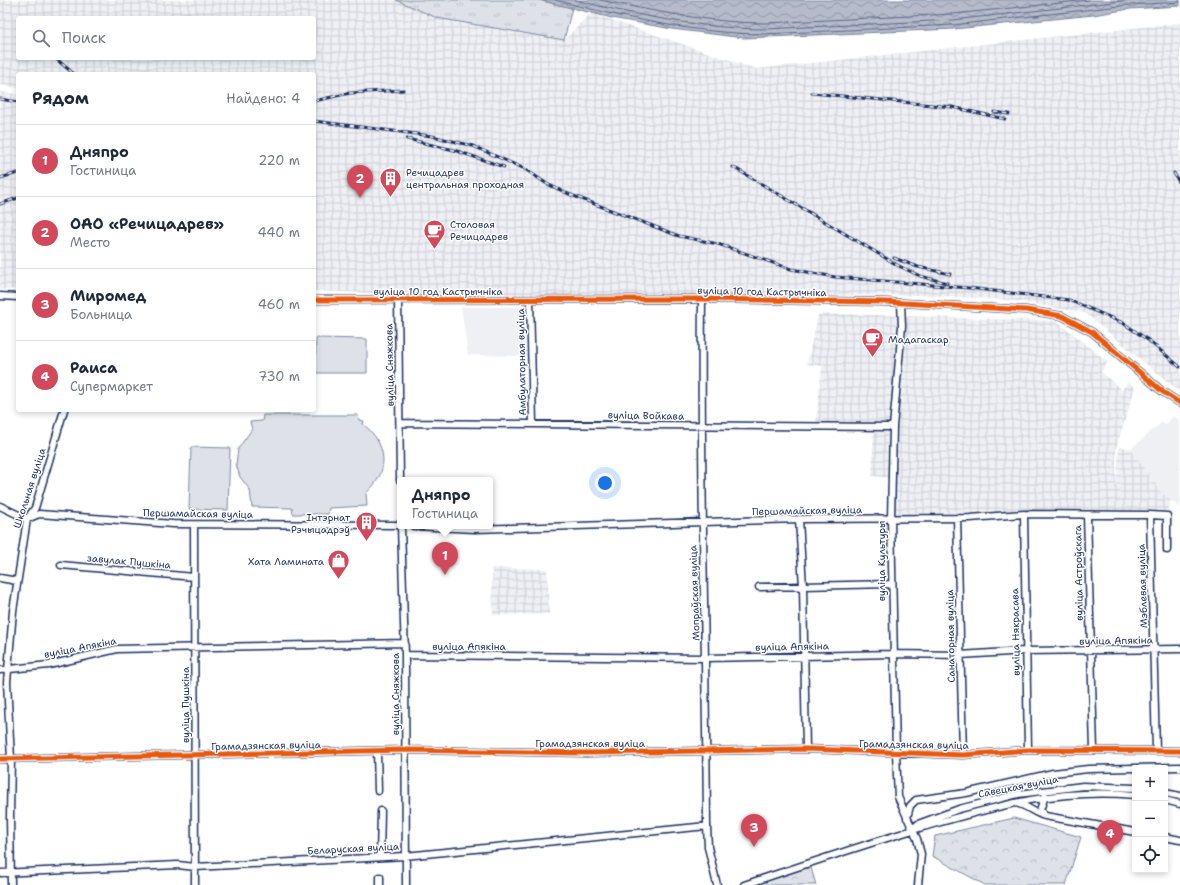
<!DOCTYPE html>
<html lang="ru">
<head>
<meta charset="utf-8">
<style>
  body { margin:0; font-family:"Shantell Sans",sans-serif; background:#f2f2f3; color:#1f2937 }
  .controls { position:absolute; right:12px; bottom:12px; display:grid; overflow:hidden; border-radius:4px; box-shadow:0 2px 6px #0003 }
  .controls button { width:36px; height:36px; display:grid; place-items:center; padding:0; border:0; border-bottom:1px solid #e0e1e3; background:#fff; color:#1f2937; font:20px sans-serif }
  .you { position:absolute; left:605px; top:483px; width:14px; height:14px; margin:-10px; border:3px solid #fff; border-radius:50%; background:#1a73e8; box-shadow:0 0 0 6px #1a73e833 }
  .badge { display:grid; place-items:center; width:26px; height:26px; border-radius:50%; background:#d1495b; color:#fff; font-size:13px; font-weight:700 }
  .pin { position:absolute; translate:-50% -33px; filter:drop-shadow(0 1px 2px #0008) }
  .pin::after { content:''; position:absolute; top:21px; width:14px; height:12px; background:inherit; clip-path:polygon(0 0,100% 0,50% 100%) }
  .popup { position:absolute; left:397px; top:477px; width:96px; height:52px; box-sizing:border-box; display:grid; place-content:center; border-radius:4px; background:#fff; filter:drop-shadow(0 1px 3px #0005); font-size:13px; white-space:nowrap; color:#747a83 }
  .popup b { font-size:15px; color:#1f2937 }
  .popup::after { content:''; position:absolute; left:50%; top:100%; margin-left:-8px; border:8px solid transparent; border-top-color:#fff }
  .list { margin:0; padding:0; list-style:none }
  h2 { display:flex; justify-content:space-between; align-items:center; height:52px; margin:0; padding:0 16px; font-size:17px }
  h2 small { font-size:13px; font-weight:400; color:#747a83 }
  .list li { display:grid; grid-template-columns:26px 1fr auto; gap:12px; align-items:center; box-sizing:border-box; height:72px; padding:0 16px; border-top:1px solid #e0e1e3 }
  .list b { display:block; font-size:15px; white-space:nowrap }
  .list p { margin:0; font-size:13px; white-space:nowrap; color:#747a83 }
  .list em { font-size:13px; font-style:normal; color:#747a83 }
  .icon { flex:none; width:22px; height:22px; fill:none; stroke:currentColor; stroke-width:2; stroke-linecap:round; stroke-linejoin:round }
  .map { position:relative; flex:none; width:1180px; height:885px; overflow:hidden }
  .search { position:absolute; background:#fff; box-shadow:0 2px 6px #0003; left:16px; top:16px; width:300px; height:44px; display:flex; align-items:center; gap:10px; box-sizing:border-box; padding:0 14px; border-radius:4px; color:#747a83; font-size:15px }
  .panel { position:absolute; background:#fff; box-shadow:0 2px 6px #0003; left:16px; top:72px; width:300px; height:340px; border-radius:4px }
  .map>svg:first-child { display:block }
  .built { fill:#eff0f4 }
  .industrial { fill:url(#industrial-grid); fill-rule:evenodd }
  .grass { fill:url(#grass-tufts); stroke:#7c88a2 }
  .forest { fill:url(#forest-crowns); stroke:#7c88a2 }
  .garden { fill:#dee1e7; stroke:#7c88a2 }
  .water { fill:url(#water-waves); stroke:#77839f }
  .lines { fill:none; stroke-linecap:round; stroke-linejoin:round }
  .shore { stroke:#596789; stroke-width:1 }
  .minor-casing { stroke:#1b2f5e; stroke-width:9 }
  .minor { stroke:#fff; stroke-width:6 }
  .rail-casing { stroke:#1b2f5e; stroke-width:3 }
  .rail { stroke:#fff; stroke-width:1.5; stroke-dasharray:4.5; stroke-linecap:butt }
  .cycleway-casing { stroke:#fff; stroke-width:8 }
  .cycleway { stroke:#e8590c; stroke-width:5 }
  .labels { text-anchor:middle; stroke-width:3; stroke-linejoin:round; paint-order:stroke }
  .poi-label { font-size:10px; fill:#1b2f5e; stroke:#fff; text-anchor:start }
  .street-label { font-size:10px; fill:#1b2f5e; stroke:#fff }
</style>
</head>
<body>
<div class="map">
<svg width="1180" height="885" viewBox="0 0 1180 885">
  <defs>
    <pattern id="industrial-grid" width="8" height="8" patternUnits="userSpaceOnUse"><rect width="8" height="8" fill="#eff0f4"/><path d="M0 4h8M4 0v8" fill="none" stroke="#ccced4"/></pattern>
    <pattern id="grass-tufts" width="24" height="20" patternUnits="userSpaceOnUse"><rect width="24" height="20" fill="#dee1e7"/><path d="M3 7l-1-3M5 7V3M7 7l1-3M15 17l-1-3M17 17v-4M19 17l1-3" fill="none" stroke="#bec1c9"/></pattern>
    <pattern id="forest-crowns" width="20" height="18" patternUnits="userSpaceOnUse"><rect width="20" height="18" fill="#dee1e7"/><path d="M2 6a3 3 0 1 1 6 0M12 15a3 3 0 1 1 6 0" fill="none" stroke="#bec1c9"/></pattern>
    <pattern id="water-waves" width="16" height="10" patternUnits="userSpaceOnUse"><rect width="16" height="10" fill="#b5bbca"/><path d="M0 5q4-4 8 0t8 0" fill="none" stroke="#9298a7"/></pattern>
  </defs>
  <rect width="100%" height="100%" fill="#fff"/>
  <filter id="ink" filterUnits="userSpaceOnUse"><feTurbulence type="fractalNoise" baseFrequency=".025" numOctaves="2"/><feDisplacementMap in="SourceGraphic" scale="8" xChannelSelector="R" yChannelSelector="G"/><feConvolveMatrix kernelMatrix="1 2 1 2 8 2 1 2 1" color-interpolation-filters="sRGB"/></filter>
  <g filter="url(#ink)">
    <path class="built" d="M461,307H525L524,356L468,355Z
      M1173,416L1180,420V508L1161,492L1131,449L1162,422L1166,425Z"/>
    <path class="industrial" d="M0,0H396L437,18L564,40L591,13L756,69L1180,23V392L1085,313L1009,300L923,295L517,298L314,291V74H18V88L0,85ZM18,18H314V58H18Z
      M0,92L18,94V289L0,290Z
      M844,314L1057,321L1108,362L1101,372L1122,390L1128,382L1135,388L1116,448V491L1119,446L1131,449L1161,492L1171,500L1168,511L894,514L893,478L872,476L874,424L816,422L822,366L807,364L818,315Z
      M492,568L547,569L549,614L493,615Z"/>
    <path class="grass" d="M396,0H539L572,8L564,40L437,18Z"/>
    <path class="forest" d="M1014,818L1081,837L1066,885H985L932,856L935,836Z
      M810,864L816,885H747Z"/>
    <path class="garden" d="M316,338L367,339V373H315Z
      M263,415H358L359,420L364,421L363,424C387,443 391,472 366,493L367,506L329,508L328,514H293L292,508L252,507L250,490L240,477L236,464L238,449L252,429L250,422L262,421Z
      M191,447L230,448L228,510L189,509Z"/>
    <path class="water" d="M539,0H1180V6L1130,9L1093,15L954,29L744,38L672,29L612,18Z"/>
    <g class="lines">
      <path class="shore" d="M555,0C620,17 698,34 765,34L953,25L1129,5L1180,2
        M575,0C633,15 706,29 765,29L953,20L1131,0
        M600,0C653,11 711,23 765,23L953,14L1089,0"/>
      <defs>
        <path id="minor" d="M0,296L18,297
          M398,298L400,480
          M702,299C700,474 706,650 707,826L708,847L717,885
          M314,300L702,299L886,302L1026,310L1062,316L1092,332L1163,392L1180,403
          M530,300L533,423
          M901,303L902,326L893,427L891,519L896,753L898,797L917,839L921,854L918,885
          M400,423L893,427
          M0,506L27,519L39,514L173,524L400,525
          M1024,514L1028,750
          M1087,515L1094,750
          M1150,515L1156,751
          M957,518L963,755
          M799,519L803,587L806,749
          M194,525L195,885
          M401,526L405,655L406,885
          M413,526L475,529L799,519L970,518L1024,514L1150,515L1167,516V550
          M61,565L194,577
          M0,578L17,581
          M759,587L891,584
          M405,655L706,658L893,654L960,655L1025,651L1180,649
          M0,670L49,665L117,649L405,643
          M377,751L378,791
          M0,759L405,750L586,753L806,749L963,755L1028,750L1180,751
          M1165,793L1180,796
          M1165,800L1180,804
          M1016,803C1028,806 1034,813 1045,816L1135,832
          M1044,815L1040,810L1045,796
          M907,818L910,806L916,800L966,793L1053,773L1088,769L1180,767
          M912,830L918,824L959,809L1018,794L1083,786L1135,788
          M1165,837L1180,840
          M380,857L381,811
          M0,873L178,865L195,867L405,856L707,826
          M11,885L10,816L11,759L7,682L13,611L27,519L35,508L64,410
          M380,885V877
          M744,885C803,865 863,845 923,827C997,806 1057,788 1135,795"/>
      </defs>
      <use href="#minor" class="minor-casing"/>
      <use href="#minor" class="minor"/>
      <defs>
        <path id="rail" d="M55,58L74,74
          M812,93L952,107L1005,119
          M0,99L18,102
          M314,101L350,93L403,90
          M994,112L1009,114
          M314,121L432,136L473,146L525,169L547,184L571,195L679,236L718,244L791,269L835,277L969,288L1069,300L1123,323L1148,340L1180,367
          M407,139L454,150L504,167
          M733,167L899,266L920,276L947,283
          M1174,173L1180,184
          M0,178L18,173
          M0,204L18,198
          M894,258L918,267L950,274"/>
      </defs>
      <use href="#rail" class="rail-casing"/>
      <use href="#rail" class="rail"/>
      <defs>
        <path id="cycleway" d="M314,300L702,299L886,302L1026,310L1062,316L1092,332L1163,392L1180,403
          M0,759L405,750L586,753L806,749L963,755L1028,750L1180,751"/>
      </defs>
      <use href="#cycleway" class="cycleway-casing"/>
      <use href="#cycleway" class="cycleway"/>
    </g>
  </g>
  <defs>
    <symbol id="building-pin" viewBox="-11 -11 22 30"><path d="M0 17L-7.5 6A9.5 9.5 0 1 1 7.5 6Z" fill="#d1495b" stroke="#fff"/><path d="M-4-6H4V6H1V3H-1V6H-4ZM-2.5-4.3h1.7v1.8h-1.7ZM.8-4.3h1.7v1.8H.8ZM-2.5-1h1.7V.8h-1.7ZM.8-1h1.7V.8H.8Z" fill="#fff"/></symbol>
    <symbol id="cafe-pin" viewBox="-11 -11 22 30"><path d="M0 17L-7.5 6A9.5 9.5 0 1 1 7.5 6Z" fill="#d1495b" stroke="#fff"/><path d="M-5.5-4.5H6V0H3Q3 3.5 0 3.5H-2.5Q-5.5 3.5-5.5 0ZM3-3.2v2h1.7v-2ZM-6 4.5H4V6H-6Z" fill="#fff"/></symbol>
    <symbol id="shop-pin" viewBox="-11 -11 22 30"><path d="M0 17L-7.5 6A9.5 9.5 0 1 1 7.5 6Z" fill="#d1495b" stroke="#fff"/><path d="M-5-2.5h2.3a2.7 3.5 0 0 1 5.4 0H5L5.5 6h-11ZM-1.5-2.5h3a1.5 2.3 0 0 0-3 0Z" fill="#fff"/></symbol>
  </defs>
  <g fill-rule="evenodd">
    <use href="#building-pin" x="378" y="166" width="25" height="34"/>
    <use href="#cafe-pin" x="422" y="218" width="25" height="34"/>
    <use href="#cafe-pin" x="860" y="326" width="25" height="34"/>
    <use href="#building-pin" x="354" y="510" width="25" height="34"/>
    <use href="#shop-pin" x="326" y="548" width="25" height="34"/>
  </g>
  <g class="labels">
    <g class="poi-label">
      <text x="406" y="176">Речицадрев<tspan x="406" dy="12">центральная проходная</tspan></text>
      <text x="450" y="228">Столовая<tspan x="450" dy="12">Речицадрев</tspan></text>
      <text x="888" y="343">Мадагаскар</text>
      <text x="350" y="521" text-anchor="end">Інтэрнат<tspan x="350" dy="12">Рэчыцадрэў</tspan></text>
      <text x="324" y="565" text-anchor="end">Хата Ламината</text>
    </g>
    <g class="street-label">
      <text x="438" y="295">вуліца 10 год Кастрычніка</text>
      <text transform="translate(762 291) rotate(1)" y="4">вуліца 10 год Кастрычніка</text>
      <text transform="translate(521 362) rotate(-91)" y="4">Амбулаторная вуліца</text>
      <text transform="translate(389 365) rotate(-91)" y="4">вуліца Сняжкова</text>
      <text transform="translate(646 415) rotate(1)" y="4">вуліца Войкава</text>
      <text transform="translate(29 488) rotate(-72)" y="4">Школьная вуліца</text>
      <text transform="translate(807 510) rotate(-1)" y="4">Першамайская вуліца</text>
      <text transform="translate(198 513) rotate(1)" y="4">Першамайская вуліца</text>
      <text transform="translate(129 561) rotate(5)" y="4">завулак Пушкіна</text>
      <text transform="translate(881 561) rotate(-90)" y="4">вуліца Культуры</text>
      <text transform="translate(1078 573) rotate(-91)" y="4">вуліца Астроўскага</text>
      <text transform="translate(1142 586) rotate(-92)" y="4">Мэблевая вуліца</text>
      <text transform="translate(694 593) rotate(-92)" y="4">Мопраўская вуліца</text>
      <text transform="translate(1015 632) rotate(-91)" y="4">вуліца Някрасава</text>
      <text transform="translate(950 636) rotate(-91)" y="4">Санаторная вуліца</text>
      <text transform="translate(1116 640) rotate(-1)" y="4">вуліца Апякіна</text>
      <text x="469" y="650">вуліца Апякіна</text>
      <text transform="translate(792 646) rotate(-1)" y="4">вуліца Апякіна</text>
      <text transform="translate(80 647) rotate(-11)" y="4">вуліца Апякіна</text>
      <text transform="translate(395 694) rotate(-90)" y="4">вуліца Сняжкова</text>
      <text transform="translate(185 705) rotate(-90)" y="4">вуліца Пушкіна</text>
      <text x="590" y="747">Грамадзянская вуліца</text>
      <text transform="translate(914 744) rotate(1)" y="4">Грамадзянская вуліца</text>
      <text transform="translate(266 745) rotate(-1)" y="4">Грамадзянская вуліца</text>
      <text transform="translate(1018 786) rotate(-11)" y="4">Савецкая вуліца</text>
      <text transform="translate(353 848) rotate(-3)" y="4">Беларуская вуліца</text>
    </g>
  </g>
</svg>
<div class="controls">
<button>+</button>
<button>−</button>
<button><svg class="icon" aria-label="locate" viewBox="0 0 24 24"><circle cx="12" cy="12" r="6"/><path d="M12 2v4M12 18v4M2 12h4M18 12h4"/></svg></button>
</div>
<div class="you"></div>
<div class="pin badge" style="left:445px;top:575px">1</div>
<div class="popup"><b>Дняпро</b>Гостиница</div>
<div class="pin badge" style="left:360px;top:198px">2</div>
<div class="pin badge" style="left:754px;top:847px">3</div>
<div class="pin badge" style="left:1110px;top:853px">4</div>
<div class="search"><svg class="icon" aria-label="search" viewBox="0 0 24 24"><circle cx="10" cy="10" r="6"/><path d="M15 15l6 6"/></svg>Поиск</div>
<section class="panel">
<h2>Рядом<small>Найдено: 4</small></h2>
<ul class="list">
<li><span class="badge">1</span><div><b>Дняпро</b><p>Гостиница</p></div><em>220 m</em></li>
<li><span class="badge">2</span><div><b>ОАО «Речицадрев»</b><p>Место</p></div><em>440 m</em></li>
<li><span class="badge">3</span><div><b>Миромед</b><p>Больница</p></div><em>460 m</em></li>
<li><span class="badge">4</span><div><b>Раиса</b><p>Супермаркет</p></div><em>730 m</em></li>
</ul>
</section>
</div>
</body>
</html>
